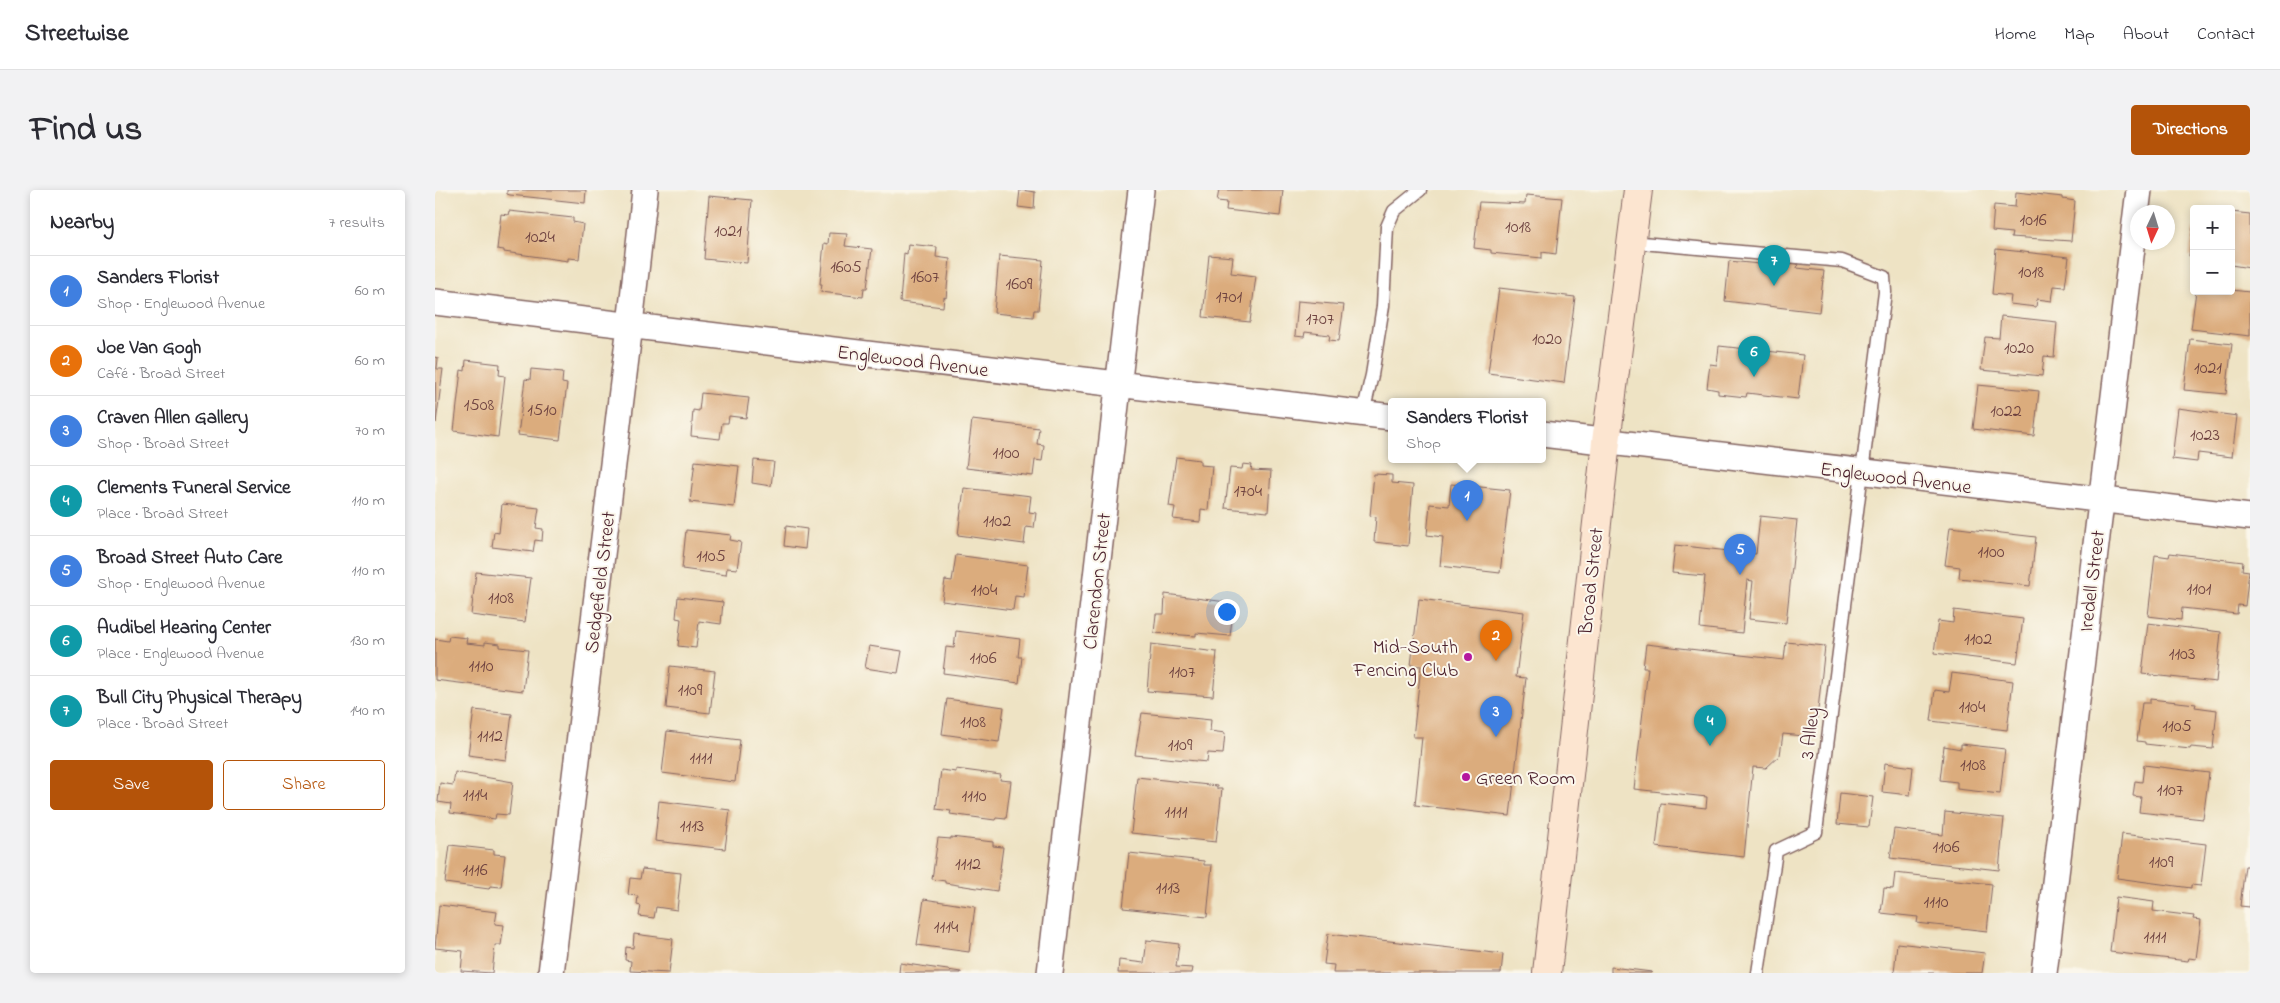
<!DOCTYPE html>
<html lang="en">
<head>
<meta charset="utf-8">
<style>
  body { margin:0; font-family:"Indie Flower",sans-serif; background:#f2f2f3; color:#2b2b33 }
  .controls { position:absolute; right:15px; top:15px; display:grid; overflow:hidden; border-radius:5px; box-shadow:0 2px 8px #0003 }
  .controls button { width:45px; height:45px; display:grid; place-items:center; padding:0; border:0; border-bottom:1px solid #e1e1e2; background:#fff; color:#2b2b33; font:25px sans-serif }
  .compass { position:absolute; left:1695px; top:15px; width:45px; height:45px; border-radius:50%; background:#fff; box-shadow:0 2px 8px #0003; rotate:184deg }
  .you { position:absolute; left:791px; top:421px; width:18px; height:18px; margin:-12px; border:4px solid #fff; border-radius:50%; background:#1a73e8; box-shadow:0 0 0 8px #1a73e833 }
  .badge { display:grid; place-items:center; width:32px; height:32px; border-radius:50%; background:#b45309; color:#fff; font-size:16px; font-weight:700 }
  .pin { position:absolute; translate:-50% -41px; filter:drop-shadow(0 1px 2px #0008) }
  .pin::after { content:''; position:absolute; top:26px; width:18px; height:15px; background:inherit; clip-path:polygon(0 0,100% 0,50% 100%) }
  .popup { position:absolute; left:953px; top:208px; width:158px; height:65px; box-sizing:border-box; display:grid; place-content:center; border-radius:5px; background:#fff; filter:drop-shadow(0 1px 4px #0005); font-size:16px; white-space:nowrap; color:#7c7c81 }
  .popup b { font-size:19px; color:#2b2b33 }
  .popup::after { content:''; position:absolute; left:50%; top:100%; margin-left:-10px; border:10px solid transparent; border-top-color:#fff }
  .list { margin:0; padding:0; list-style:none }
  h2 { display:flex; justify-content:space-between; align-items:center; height:65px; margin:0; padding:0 20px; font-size:21px }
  h2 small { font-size:16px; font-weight:400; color:#7c7c81 }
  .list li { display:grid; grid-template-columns:32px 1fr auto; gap:15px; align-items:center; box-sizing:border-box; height:70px; padding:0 20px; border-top:1px solid #e1e1e2 }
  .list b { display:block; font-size:19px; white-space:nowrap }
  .list p { margin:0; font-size:16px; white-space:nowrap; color:#7c7c81 }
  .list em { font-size:16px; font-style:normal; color:#7c7c81 }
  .actions { display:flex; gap:10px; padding:15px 20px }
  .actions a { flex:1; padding:11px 0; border:1px solid #b45309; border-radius:5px; text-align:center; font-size:18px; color:#b45309 }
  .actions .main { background:#b45309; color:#fff }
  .map { position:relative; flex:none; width:1815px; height:783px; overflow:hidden; border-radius:5px }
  header { display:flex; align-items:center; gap:30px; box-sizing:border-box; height:70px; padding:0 25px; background:#fff; border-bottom:1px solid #e1e1e2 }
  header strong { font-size:24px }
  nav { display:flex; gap:28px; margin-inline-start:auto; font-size:18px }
  .intro { display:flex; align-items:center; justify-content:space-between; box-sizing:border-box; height:120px; padding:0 30px }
  h1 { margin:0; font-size:35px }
  .button { padding:12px 22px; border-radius:5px; background:#b45309; color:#fff; font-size:18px; font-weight:700 }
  main { display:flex; gap:30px; padding:0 30px }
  aside { flex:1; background:#fff; border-radius:5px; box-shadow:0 2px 8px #0003 }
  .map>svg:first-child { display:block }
  .building { fill:#dbac7d }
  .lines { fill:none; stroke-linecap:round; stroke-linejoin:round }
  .lane-casing { stroke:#836461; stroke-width:15 }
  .street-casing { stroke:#836461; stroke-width:28 }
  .secondary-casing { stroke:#836461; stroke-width:30 }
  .lane { stroke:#fff; stroke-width:12 }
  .street { stroke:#fff; stroke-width:25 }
  .secondary { stroke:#fce5d0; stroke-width:28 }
  .poi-dot { fill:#b5179e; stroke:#fbf7ec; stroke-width:2 }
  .labels { text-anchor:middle; stroke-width:4; stroke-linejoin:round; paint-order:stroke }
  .number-label { font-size:18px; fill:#6e4240 }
  .street-label { font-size:20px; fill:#4a1f2b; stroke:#fbf7ec }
  .poi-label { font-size:20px; fill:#4a1f2b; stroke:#fbf7ec; text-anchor:end }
</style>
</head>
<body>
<header>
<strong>Streetwise</strong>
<nav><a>Home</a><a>Map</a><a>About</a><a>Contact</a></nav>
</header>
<div class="intro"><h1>Find us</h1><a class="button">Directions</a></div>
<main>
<aside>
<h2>Nearby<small>7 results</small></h2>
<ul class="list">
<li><span class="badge" style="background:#3f7fe0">1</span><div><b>Sanders Florist</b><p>Shop · Englewood Avenue</p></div><em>60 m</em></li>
<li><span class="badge" style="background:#e8710a">2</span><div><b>Joe Van Gogh</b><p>Café · Broad Street</p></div><em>60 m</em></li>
<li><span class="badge" style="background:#3f7fe0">3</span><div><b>Craven Allen Gallery</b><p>Shop · Broad Street</p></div><em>70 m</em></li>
<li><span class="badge" style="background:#0f9aa8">4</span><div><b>Clements Funeral Service</b><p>Place · Broad Street</p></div><em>110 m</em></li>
<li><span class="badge" style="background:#3f7fe0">5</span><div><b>Broad Street Auto Care</b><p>Shop · Englewood Avenue</p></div><em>110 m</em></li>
<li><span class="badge" style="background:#0f9aa8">6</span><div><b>Audibel Hearing Center</b><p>Place · Englewood Avenue</p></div><em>130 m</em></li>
<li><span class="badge" style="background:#0f9aa8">7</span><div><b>Bull City Physical Therapy</b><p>Place · Broad Street</p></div><em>140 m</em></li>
</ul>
<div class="actions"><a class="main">Save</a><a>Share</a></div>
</aside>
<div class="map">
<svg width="1815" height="783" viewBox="0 0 1815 783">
  <rect width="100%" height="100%" fill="#fbf7ec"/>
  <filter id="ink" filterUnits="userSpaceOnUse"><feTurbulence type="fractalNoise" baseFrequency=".02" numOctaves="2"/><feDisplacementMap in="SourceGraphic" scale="10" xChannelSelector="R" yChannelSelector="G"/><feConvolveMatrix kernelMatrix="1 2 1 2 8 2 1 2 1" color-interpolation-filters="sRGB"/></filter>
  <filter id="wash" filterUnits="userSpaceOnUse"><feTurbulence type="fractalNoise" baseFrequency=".0096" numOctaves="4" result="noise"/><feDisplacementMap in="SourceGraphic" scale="20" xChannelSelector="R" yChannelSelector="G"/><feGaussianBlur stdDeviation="1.12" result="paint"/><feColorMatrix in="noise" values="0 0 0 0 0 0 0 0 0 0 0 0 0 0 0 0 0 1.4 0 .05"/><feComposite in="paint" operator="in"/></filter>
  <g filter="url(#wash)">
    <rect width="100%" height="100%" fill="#eee3c4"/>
    <g id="blocks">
      <path class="building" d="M72,0H151L150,13L75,5L72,4Z
        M585,0L600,2L599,19L583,17Z
        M784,0H848L845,26L791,20L792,12L782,11Z
        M1581,2L1628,7V9L1640,11L1636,51L1576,47L1577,43L1557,41L1559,15L1580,17Z
        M1091,5L1127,8L1121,64L1107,62V68L1056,63V60L1039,58L1044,12L1090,14Z
        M274,6L317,10L312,73L269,69Z
        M74,21L138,28V32L148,34L144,69L133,68V71L69,62V60L62,59L66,24L73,25Z
        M1796,22L1815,24V78L1796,75Z
        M1758,38L1759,39V66H1754Z
        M394,43L412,44L410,56L437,59L432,98H429L428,107L386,102L387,94H385L389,53L393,54Z
        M473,54L502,57L501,67L515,69L511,108L509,107L508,117L465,112L469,63L472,64Z
        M1561,59L1634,67L1630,97L1619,96L1617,111L1602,109L1601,117L1575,114L1576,106L1557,104Z
        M774,65L798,67L796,83L821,86L815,132L768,127Z
        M564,66L608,70L603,120H599L598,127L559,123Z
        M1336,70L1363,74L1362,78L1389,81L1384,122L1290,111L1294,71L1335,75Z
        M1064,98L1140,107L1129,193L1053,183Z
        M1796,100L1815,102V146L1756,139L1761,101Z
        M863,111L909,115L904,151L894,150L895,145L870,142L869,147L860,146Z
        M1566,126L1622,132L1619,167L1609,166L1607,186L1546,180L1550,147L1564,148Z
        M1755,149L1797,154L1791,204L1749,200Z
        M1284,156L1368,165L1363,209L1312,203L1311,207L1283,204V200L1272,198L1275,174L1282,175Z
        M0,167L3,168L2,179H8L1,233Z
        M31,170L65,174L64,185L70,186L63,247L19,241L26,180L30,181Z
        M96,179L128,182L127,193L132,194L125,250L83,245L90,189L95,190Z
        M1543,195L1604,201L1599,246L1538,239Z
        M266,203L314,208L311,228L294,226L293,233H287L285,249L256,246L258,220L264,221Z
        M1743,218L1802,226L1797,267L1763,263L1762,272L1737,269Z
        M537,230L604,238L602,254L609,255L607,271L600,270L598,286L531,278Z
        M741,267L765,270V275L777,276L773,320L766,319L765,332L738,329L740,317L734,316Z
        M319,270L339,272L336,296L317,293Z
        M260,271L304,276L299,317L255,312Z
        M808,274L817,275L816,280L836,281L833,322L790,318L795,278L807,279Z
        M939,284L957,285V293L978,295L973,356L939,352L941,327L935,326Z
        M1016,294L1075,300L1065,383L1005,376L1008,347L992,345L995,314L1014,316Z
        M529,298L596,306L594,322L601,323L599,338L591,337L589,354L523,345Z
        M67,314L104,318L101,338L108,339L107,351L100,350L98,362L57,357L59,342L64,343Z
        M1325,326L1362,330L1351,433L1314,429L1318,391L1312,390L1307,443L1265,438L1270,386L1237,383L1240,355L1321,364Z
        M351,336L372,339L370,359L349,356Z
        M1515,337L1601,347L1595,396L1524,388L1525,377L1510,375Z
        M251,340L296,345L295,350L306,352L302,379L292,378L291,385L247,379Z
        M1735,363L1808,372L1807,380L1814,381L1810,416L1803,415L1802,424L1747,418L1746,430L1713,426L1720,365L1734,367Z
        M521,365L593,375L589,407L580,406L578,420L507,411L510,390L517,391Z
        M41,382L96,388L90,432L36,425Z
        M730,404L799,413L795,446L761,443V446L719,443L721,424H729Z
        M243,407L288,412L286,434L264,431L261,458L243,456L246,429L241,428Z
        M984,409L1089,422L1081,487L1091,488L1075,626L980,615L987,547H978L986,476L976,475Z
        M1519,420L1588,429L1582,473L1499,463L1503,431L1518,433Z
        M1713,433L1786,442L1781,492L1707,484Z
        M521,441L585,449L583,467H587L584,493L508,483L511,457L519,458Z
        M14,446L32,448L31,453L50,455V452L65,454V457L93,460L88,501L0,490V449L13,451Z
        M1351,452L1390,456L1380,547L1348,544L1345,565L1331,578L1318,577L1309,667L1221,657L1226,613L1271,618L1272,607L1199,599L1213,478H1208L1211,454L1349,470Z
        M716,454L782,462L778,506L712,501Z
        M434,456L467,461L463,483L430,478Z
        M235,476L280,481L275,523L231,518Z
        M1517,483L1578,491L1572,540L1496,531L1500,500L1514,502Z
        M512,509L569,517L564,552L507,544Z
        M1715,509L1761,514L1760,517L1782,520L1778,559L1756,557L1755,559L1710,554V552L1702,551L1707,513H1715Z
        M39,520L77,524L71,570L33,565Z
        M707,523L776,530L775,541L790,543L788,564L773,563L772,572L700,565Z
        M232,541L305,550L300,592L227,583Z
        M1526,554L1570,559L1565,604L1522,599V592L1505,590L1509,556L1526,559Z
        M1450,573L1478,577L1475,605L1447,602Z
        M1709,575L1774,583L1768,629L1704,622L1706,607L1698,606L1700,591L1707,592Z
        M521,579L566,585L565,590L576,591L571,629L561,628L560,630L515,624L516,621L501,619L506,580L521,582Z
        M20,582L78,592L74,625L61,624L60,629L15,623L16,614L3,612L5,593L18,595Z
        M702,587L782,596V599H787L781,652L696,643Z
        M1405,603L1438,607L1434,637L1402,634Z
        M224,611L295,620L290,659L220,651Z
        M1510,622L1569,628L1564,680L1455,668L1459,639L1508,645Z
        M1687,644L1771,654L1766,696L1756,695V698L1682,688Z
        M516,647L558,652V656L568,657L562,701L510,693V691L497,689L503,648L516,649Z
        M15,655L59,660V664L70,665L66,697L55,696L54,699L10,693Z
        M694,663L769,671V675H777L772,727L688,718Z
        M1810,676H1815V717L1805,716Z
        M207,679L246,683L242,720L221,717L219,728L204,726L206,716L202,715L203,706L193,705L195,688L205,689Z
        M1460,683L1557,694L1552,741L1482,733L1483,727L1446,723L1449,698L1458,699Z
        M1681,707L1719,712L1718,721L1759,726L1758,729L1766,730L1761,769L1754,768L1753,771L1675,762Z
        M489,709L540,717L534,762L482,755Z
        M4,715L62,722L60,734L69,735L66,755H60L57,783L26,781L28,761L0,758Z
        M199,744L238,749L234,783L195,781L196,771L190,770L191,757L198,758Z
        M893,744L1068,764L1066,783H898L899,775L889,774Z
        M712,750L744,754L741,777L758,778L757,783H683L684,770L709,773Z
        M1462,753L1550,763L1547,783H1459Z
        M465,773L526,782V783H464Z
        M1176,777L1217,782V783H1176Z"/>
    </g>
  </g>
  <g filter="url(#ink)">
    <use href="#blocks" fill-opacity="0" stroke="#836461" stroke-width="1"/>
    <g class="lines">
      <defs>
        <path id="lane" d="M1196,52L1407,71L1449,87L1450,102L1381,642L1341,661L1323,783
          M928,223L937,185L948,116L952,37L959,21L985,0"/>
        <path id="street" d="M0,112L957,227
          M1107,244L1815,327
          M116,783L195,135L210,0
          M615,783L706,0
          M1609,783L1704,0"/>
        <path id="secondary" d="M1112,783L1171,252L1203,0"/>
      </defs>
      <use href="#lane" class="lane-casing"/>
      <use href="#street" class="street-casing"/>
      <use href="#secondary" class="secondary-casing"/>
      <use href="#lane" class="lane"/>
      <use href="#street" class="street"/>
      <use href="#secondary" class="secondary"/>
    </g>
  </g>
  <g class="poi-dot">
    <circle cx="1033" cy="467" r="5"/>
    <circle cx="1031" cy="587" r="5"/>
  </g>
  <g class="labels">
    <g class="number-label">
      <text x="1598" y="35">1016</text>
      <text x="1083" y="42">1018</text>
      <text x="293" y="46">1021</text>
      <text x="105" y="52">1024</text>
      <text x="411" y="82">1605</text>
      <text x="1596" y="87">1018</text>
      <text x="490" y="92">1607</text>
      <text x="584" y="99">1609</text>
      <text x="794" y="112">1701</text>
      <text x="885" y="134">1707</text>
      <text x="1112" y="154">1020</text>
      <text x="1584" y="163">1020</text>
      <text x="1773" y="183">1021</text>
      <text x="44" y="220">1508</text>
      <text x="107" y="225">1510</text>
      <text x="1571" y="226">1022</text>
      <text x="1770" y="250">1023</text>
      <text x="571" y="268">1100</text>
      <text x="813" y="306">1704</text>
      <text x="562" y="336">1102</text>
      <text x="1556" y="367">1100</text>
      <text x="276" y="371">1105</text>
      <text x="1764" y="404">1101</text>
      <text x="549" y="405">1104</text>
      <text x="66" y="413">1108</text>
      <text x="1543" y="454">1102</text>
      <text x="1747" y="469">1103</text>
      <text x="548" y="473">1106</text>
      <text x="46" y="481">1110</text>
      <text x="747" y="487">1107</text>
      <text x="255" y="505">1109</text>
      <text x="1537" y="522">1104</text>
      <text x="538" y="537">1108</text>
      <text x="1742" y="541">1105</text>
      <text x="55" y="551">1112</text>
      <text x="745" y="560">1109</text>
      <text x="266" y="573">1111</text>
      <text x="1538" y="580">1108</text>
      <text x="1735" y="605">1107</text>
      <text x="40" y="610">1114</text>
      <text x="539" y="611">1110</text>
      <text x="741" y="627">1111</text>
      <text x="257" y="641">1113</text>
      <text x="1511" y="662">1106</text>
      <text x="1726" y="677">1109</text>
      <text x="533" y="679">1112</text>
      <text x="40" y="685">1116</text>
      <text x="733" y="703">1113</text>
      <text x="1501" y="717">1110</text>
      <text x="511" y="742">1114</text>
      <text x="1720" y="752">1111</text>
    </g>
    <g class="street-label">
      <text transform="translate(478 170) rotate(7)" y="7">Englewood Avenue</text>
      <text transform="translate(1461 287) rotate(7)" y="7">Englewood Avenue</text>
      <text transform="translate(661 391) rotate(-84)" y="7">Clarendon Street</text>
      <text transform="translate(1155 391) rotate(-84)" y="7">Broad Street</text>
      <text transform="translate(1656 391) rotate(-83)" y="7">Iredell Street</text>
      <text transform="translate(164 392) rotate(-83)" y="7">Sedgefield Street</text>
      <text transform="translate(1374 543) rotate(-83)" y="7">3 Alley</text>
    </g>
    <g class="poi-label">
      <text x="1023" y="463">Mid-South<tspan x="1023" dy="23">Fencing Club</tspan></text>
      <text x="1041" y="594" text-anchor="start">Green Room</text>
    </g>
  </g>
</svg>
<div class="controls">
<button>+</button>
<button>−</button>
</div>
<svg class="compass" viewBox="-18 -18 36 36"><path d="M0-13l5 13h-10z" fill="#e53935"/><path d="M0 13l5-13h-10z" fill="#7c7c81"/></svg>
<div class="you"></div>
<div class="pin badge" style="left:1032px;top:331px;background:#3f7fe0">1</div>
<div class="popup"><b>Sanders Florist</b>Shop</div>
<div class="pin badge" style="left:1061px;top:471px;background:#e8710a">2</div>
<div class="pin badge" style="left:1061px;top:547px;background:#3f7fe0">3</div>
<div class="pin badge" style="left:1275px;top:556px;background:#0f9aa8">4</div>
<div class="pin badge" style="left:1305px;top:385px;background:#3f7fe0">5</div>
<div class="pin badge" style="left:1319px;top:187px;background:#0f9aa8">6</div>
<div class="pin badge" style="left:1339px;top:96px;background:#0f9aa8">7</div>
</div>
</main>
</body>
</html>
